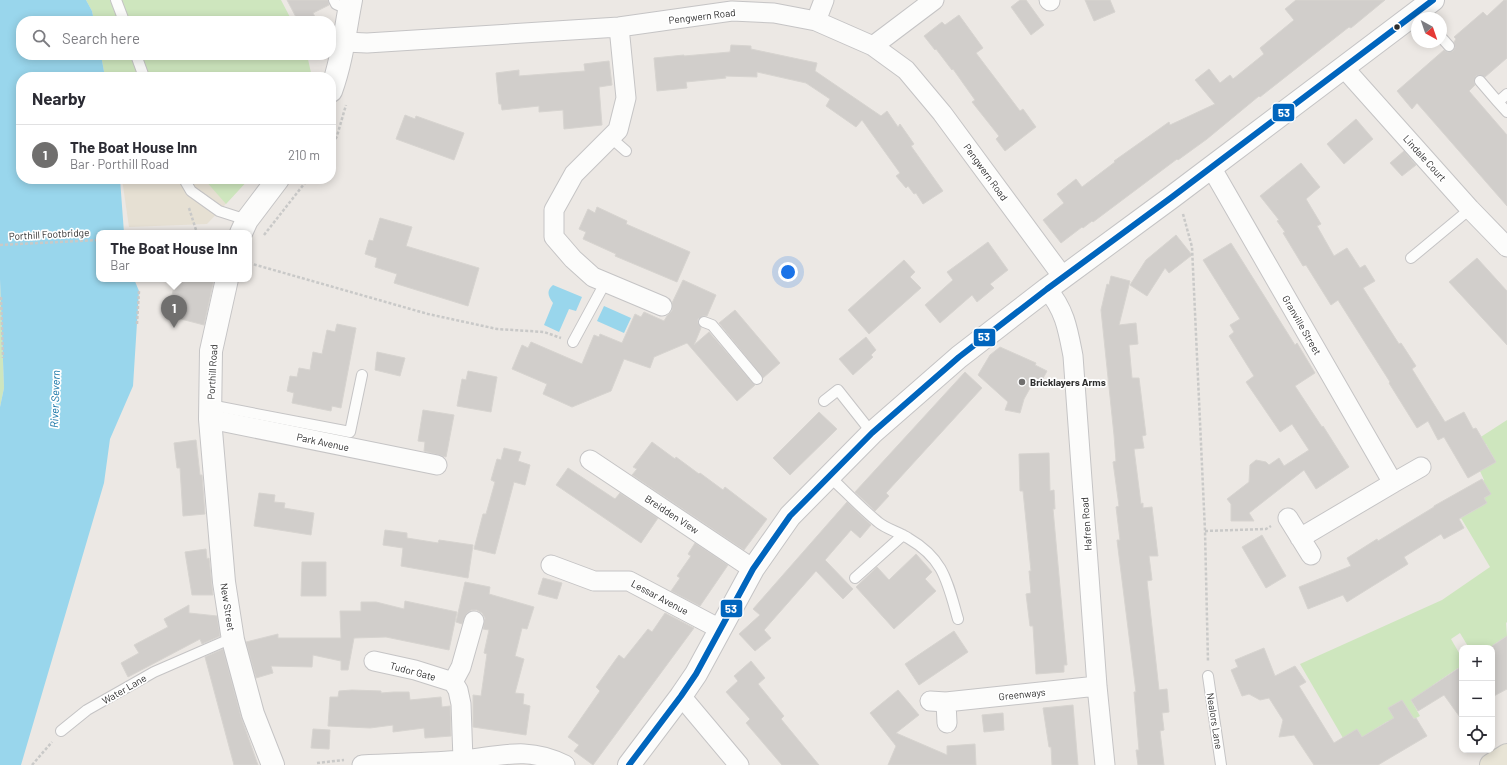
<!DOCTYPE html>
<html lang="en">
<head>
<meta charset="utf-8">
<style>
  body { margin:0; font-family:Barlow,sans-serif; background:#f7f7f7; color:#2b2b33 }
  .controls { position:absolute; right:12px; bottom:12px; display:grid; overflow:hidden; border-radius:8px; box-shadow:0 2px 10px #0003 }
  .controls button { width:36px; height:36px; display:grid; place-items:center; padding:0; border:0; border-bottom:1px solid #e1e1e2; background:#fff; color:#2b2b33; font:20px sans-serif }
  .compass { position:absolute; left:1411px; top:12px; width:36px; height:36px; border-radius:50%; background:#fff; box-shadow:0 2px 10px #0003; rotate:140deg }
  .you { position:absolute; left:788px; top:272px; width:14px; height:14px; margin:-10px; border:3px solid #fff; border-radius:50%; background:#1a73e8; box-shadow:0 0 0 6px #1a73e833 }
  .badge { display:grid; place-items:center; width:26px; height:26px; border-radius:50%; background:#706f6e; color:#fff; font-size:13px; font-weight:700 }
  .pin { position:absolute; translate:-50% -33px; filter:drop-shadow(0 1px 2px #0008) }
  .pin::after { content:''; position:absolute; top:21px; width:14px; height:12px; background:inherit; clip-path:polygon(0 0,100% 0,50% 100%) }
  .popup { position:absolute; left:96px; top:230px; width:156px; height:52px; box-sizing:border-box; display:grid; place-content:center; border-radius:8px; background:#fff; filter:drop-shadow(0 1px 3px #0005); font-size:13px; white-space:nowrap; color:#7c7c81 }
  .popup b { font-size:15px; color:#2b2b33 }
  .popup::after { content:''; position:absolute; left:50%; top:100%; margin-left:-8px; border:8px solid transparent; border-top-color:#fff }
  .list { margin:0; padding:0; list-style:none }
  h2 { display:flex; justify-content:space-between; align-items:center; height:52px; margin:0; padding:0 16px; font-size:17px }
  h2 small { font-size:13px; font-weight:400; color:#7c7c81 }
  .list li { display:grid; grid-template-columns:26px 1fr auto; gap:12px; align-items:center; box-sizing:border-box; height:60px; padding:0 16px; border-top:1px solid #e1e1e2 }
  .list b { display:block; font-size:15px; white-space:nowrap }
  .list p { margin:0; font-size:13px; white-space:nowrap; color:#7c7c81 }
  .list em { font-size:13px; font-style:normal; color:#7c7c81 }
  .icon { flex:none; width:22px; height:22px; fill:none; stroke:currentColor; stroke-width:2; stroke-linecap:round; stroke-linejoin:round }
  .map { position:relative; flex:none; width:1507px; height:765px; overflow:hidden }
  .search { position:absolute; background:#fff; box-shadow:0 2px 10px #0003; left:16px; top:16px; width:320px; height:44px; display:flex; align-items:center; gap:10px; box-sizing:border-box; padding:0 14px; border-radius:16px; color:#7c7c81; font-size:15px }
  .panel { position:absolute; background:#fff; box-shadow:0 2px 10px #0003; left:16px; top:72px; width:320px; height:112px; border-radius:16px }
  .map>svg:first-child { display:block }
  .education { fill:#e6e0d3 }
  .green { fill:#cee6be }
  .water { fill:#99d6ec }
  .building { fill:#d1cecb; stroke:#d7d4d0 }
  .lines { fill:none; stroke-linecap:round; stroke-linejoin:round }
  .service-casing { stroke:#c5c4c5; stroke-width:12 }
  .minor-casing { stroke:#c5c4c5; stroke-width:21 }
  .tertiary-casing { stroke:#c5c4c5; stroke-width:24 }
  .secondary-casing { stroke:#c5c4c5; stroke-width:24 }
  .primary-casing { stroke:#c6c5c4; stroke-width:24 }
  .path { stroke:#c9c9c8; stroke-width:2.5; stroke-dasharray:3 2; stroke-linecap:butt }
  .service { stroke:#fcfcfb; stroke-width:10 }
  .minor { stroke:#fcfcfb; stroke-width:19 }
  .tertiary { stroke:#fcfcfb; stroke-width:22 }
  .secondary { stroke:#fcfcfb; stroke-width:22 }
  .primary { stroke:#e8e4d6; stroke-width:22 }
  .bus-1-casing { stroke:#fff; stroke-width:9 }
  .bus-1 { stroke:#0065bd; stroke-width:6 }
  .bus-dot { fill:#2e2e2e; stroke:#fff; stroke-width:1.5 }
  .poi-dot { fill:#706f6e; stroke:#fff; stroke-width:1.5 }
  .labels { text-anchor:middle; stroke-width:3.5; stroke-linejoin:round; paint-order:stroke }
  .street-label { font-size:10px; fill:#2e2e2e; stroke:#fff }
  .poi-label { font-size:10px; font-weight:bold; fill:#2e2e2e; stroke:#fff; text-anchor:start }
  .water-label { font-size:11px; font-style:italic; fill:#0d6fa3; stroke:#fff }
  .line-badge { stroke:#fff; stroke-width:1.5 }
  .badge-label { font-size:11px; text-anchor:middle; font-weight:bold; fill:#fff }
</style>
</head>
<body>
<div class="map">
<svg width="1507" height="765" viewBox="0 0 1507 765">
  <rect width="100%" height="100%" fill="#ece8e4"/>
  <path class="education" d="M122,179H249L207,224L129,227Z"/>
  <path class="green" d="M86,0H281L292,21H94L92,11Z
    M101,55H307L312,77H105Z
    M204,179H249L226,204Z
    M0,279L4,388L0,407Z
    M1507,420V622L1506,623L1507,636L1493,645L1506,667L1492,648H1469L1460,633L1451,639L1462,658V674L1458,668L1433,685L1434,688L1411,700L1420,716L1414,719L1402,700L1388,708L1396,721H1388L1362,737L1357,729L1343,738L1300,664L1442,600L1490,567L1461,518L1487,503L1484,498L1491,494L1486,486L1479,489L1477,485L1484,480L1480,471L1496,462L1486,444L1477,449L1473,442Z"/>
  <path class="water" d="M0,0H86L92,11L94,21H21V55H101L105,77H21V179H120L124,233H99V279H134L139,291L133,386L110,439L104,483L21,765H0V407L4,388L0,279Z
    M553,285L582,297L576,311L569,309L559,332L544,325L553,303C548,296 546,291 553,285Z
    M604,306L631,318L624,333L597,321Z"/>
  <path class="building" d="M287,0H328L329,5L313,13L317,21H298Z
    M1020,0H1026L1044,25L1031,35L1011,7Z
    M1085,0H1110L1115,12L1094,21Z
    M1296,0H1385L1351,28L1349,27L1260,97L1259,96L1207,139L1178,160L1177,159L1093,222L1092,221L1083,228L1082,227L1061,243L1043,220L1064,203L1057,194L1076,179L1082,187L1115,162L1114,161L1169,122L1170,125L1215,104L1195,80L1209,69L1220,83L1230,75L1233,79L1264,54L1260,48L1294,20L1285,9Z
    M1504,0H1507V58L1485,77L1479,75L1476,76L1474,82L1475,85L1469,91L1507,135V206L1417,103L1412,109L1397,91L1444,50L1447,52L1453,51L1455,48L1454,42L1456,39L1454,37L1483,12L1487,16Z
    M959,15L983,48L976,53L1020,111L1023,109L1036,127L1005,151L996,139L999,136L972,102L975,100L953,69L952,70L936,49L935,50L924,36L942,22L945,25Z
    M731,45L751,46V49L817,63L815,71L881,116L887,111L898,127L900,124L914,144L911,146L943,191L923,204L916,193L914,194L908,186L906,188L896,176L900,173L862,120L856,127L826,106L830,99L806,83L757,72V77L725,76L726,78L686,82L687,88L657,91L654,58L684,55V56L730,52Z
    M609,61L612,85L599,87L602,125L564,129L563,110L539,112V106L502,110L501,104H499L496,73L519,70V76L585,71L584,64Z
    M405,115L415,119L416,116L464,133L454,160L396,139Z
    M1356,119L1373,139L1344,164L1327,144Z
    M1404,151L1416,165L1402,176L1390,163Z
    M1301,163L1320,187L1306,199L1321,224L1317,226L1334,256L1347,248L1360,268L1365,265L1375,281L1363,288L1399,344L1401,343L1416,366L1412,369L1445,422L1464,412L1473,429L1476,428L1496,462L1468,478L1444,437L1438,440L1428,421L1417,428L1389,383L1390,382L1338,300L1331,305L1306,265L1303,266L1283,233L1285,232L1277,221L1279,220L1260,196Z
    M597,207L627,221L626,224L690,252L677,282L615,256L616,254L583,239L586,232L579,229L588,209L595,213Z
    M380,218L412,227L406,246L479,268L468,306L394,283L397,274L375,267L377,258L365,254L369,240L373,241Z
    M1176,235L1192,255L1169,273L1165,268L1147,296L1130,285L1146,260Z
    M988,242L1008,270L990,284L994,288L977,302L972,295L940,323L925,305L953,280L947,272Z
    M1231,243L1295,345L1297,343L1315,373L1295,386L1322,427L1323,426L1349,467L1316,489L1304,470L1249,513L1254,521H1231V504L1227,499L1249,482L1250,465L1256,460L1266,462L1269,465L1279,458L1284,466L1309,450L1292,424L1280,432L1246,382L1254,376L1229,336L1234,332L1230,325L1240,319L1203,260Z
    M1477,258L1507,291V345L1449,282Z
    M904,260L915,272L910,277L921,288L869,334L848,310Z
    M1111,276L1130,281L1119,325L1136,323L1138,344L1129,345L1132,378H1139L1146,435L1142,436L1144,448L1134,449L1141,504L1143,503V508L1152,507L1158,556H1149L1152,580L1147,581L1159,690L1167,689L1169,712L1162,713L1164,730L1160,731L1164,765H1138L1136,750H1139L1134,692H1136L1117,540H1120L1116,507L1119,506L1113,462L1116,461L1114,435L1101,310L1107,284L1109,285Z
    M176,279H214L204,325L181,319L184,305L170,303Z
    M683,280L716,295L707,316H703L698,319V323L701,328L694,345L709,332L755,385L737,401L687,343L654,357L650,368L624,359L611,391L572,407L543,394L547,384L512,369L522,345L528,348L531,342L582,364L594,335L599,337L600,334L622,343L635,314L641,317L644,312L664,321L667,316L672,311V303Z
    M735,310L780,363L763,378L719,323Z
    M337,324L356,328L341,408L332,406L331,411L292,403L294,393L287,391L290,376L297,377L299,368L310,370L313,352L322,354L327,330L335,332Z
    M866,337L876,350L871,355L873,357L853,375L839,359Z
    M1000,347L1036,363L1035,365L1047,371L1040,384L1034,381L1024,399L1020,413L1005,410L1008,402L978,375L990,355Z
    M377,352L405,358L400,376L375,370Z
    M468,371L497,377L491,412L457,406L462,379L466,380Z
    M965,372L982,388L886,493L889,496L875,511L855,492Z
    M423,410L454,415L446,457L424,451L425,442L418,441Z
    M819,412L837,429L790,475L773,458Z
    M196,440L200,475H202L205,514L183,516L180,468H177L174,443Z
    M652,442L675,459L676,457L699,474L700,473L723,490L725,487L767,519L744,550L632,475L637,469L633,467Z
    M504,448L521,452L518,461L530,465L525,485L514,482L495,554L474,549L483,514H486L495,482L491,480L497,459L501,460Z
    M1049,453L1050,491L1054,490L1055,509H1053L1067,665H1064V672L1036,674L1033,626H1030L1026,594L1031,593L1029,571H1031L1023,491H1020L1019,454Z
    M568,468L615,499L620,493L658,518L641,543L556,485Z
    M1482,479L1491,494L1484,498L1487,503L1459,519L1464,528L1444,539L1441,534L1404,557L1408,564L1347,602L1343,595L1308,609L1299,587L1351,566L1347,558L1377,539L1378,541L1434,507V506Z
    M259,493L275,495L274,502L285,503L284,508L314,513L311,535L254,526Z
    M847,502L871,525L860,538L851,530L825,560L853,589L843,599L816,571L764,630L771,638L755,651L739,634L760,615L753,609Z
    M385,530L407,533V538L438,543L439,540L473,545L468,578L401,566L403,548L383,545Z
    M1262,535L1286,576L1266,588L1242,547Z
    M695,543L728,565L700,606L671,591L680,578L677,576L691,556L688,554Z
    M206,549L207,559L209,558L213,595H192L185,552Z
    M916,554L932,572L925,579L936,591L894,629L856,587L877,567L889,580Z
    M302,562H326V596H301Z
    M543,578L562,583L557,599L538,594Z
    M465,582L490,587L489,594L534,607L527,629L522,628L515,656L524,659L515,693L524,694L523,704L530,706L526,735L473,727V695L481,696L487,654L484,653L489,630L483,629L485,618L482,613L477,610H471L467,613L462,624L456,622Z
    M405,601L457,612L449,650L386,637L354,638L348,670H341V661L313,655L312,667L271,666L273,673L256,678L246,642L278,634V638H341L340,611H361V602H376L404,609Z
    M189,605V613L217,616L220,636L202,644L200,639L128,677L121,663L139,653L134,645L168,627L164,619Z
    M665,613L694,628L593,765L574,751L579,745L568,737L600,691L596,687L619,655L624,659L648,629L652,632Z
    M954,631L968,652L919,685L905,664Z
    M1507,636V689L1492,697V646Z
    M1264,648L1275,676L1295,666L1306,682L1299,686L1334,743L1357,729L1362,737L1394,718L1388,708L1402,700L1414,719L1416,718L1427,736L1378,765H1314L1294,735L1279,737L1283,720L1269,698L1260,700L1249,694L1242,696L1231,670L1238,667L1235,660Z
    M223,649L241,717L258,765H234L205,657Z
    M751,661L765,678L758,684L784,716L781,719L819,765H782L746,723L750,719L726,692L738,681L734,676Z
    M1462,666V720L1444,695L1418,711L1411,700Z
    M352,690L381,691V693L394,692H409L410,700L441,697L442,707L450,706L451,736L425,738L424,728L393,732V725L370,728L328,726L330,697H338L339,691Z
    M898,690L919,715L896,733L947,755V746L975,744L976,765H888L896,746L870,713Z
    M1073,705L1078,765H1052L1051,747H1049L1043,708Z
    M1003,713L1004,730L984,732L982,715Z
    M313,729L330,730L329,749L311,748Z"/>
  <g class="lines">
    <defs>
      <path id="service" d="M116,0L124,21
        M334,0L336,4L349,10
        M1441,37L1449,46
        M136,55L144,77
        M1480,81L1498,102L1507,94
        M1498,102L1507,112
        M610,137L626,151
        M184,179L191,191L219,211L247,220
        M1411,258L1470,209
        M704,322L712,325L757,379
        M573,342L605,283
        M824,401L838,390L872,433
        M210,405L350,432L362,375
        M829,476C845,491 861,508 878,522C886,529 899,532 908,538C944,559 947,581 958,619
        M855,578L903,535
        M1208,676L1221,765
        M61,731L87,710L154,672L223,642L233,640"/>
      <path id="minor" d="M1049,0L1050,1
        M816,21L824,0
        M619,27L626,98L618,130L574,174L554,210V237L573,259L593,277L662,306
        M345,42L367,43L619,27L732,11L774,13L816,21L873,46L906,70L942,113L1063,277
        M873,46L934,0
        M1344,68L1470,209L1507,247
        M1211,167L1393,483L1300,538
        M1047,289C1065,310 1068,330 1073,356L1097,686L1105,765
        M210,419L437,465
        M590,460L753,569
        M1393,483L1421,467
        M1288,518L1311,555
        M551,565L594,581H629L720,629
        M374,661L415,670L453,682L458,690L461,704L463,760
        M453,682L461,667L474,621
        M681,696L739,765
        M930,701L946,702L1097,686
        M946,702L947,723
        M362,765C396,763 430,763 463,760C501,756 528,746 565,765"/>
      <path id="tertiary" d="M331,91C342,61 345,31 351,0
        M241,233L247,220L278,179
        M227,279L211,351L210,419L224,582L233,640L253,714L273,765"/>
      <path id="secondary" d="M629,765L681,696L696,674L753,569L790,516L872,433L959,357L1047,289L1172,197L1433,0"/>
      <path id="primary" d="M1491,765L1507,755"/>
    </defs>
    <use href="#service" class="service-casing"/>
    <use href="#minor" class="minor-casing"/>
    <use href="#tertiary" class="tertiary-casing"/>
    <use href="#secondary" class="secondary-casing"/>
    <use href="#primary" class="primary-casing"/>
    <path class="path" d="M331,148L337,136L346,105
      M189,208L197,233
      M1183,214L1192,247L1205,531L1208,662
      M264,235L308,179
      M0,245L99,240
      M249,263L428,314L497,329L544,332L561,338
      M1,297L3,358
      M137,324L139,291
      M1205,531L1266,529L1271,526
      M317,763L344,760
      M32,765L52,742"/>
    <use href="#service" class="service"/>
    <use href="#minor" class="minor"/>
    <use href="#tertiary" class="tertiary"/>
    <use href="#secondary" class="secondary"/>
    <use href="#primary" class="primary"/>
    <defs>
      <path id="bus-1" d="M629,765L681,696L696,674L753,569L790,516L872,433L959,357L1047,289L1172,197L1433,0"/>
    </defs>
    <use href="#bus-1" class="bus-1-casing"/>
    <use href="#bus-1" class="bus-1"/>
  </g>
  <circle class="bus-dot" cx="1397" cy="27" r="3.5"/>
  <circle class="poi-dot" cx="1022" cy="382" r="4"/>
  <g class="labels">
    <g class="street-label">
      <text transform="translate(702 16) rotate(-7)" y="4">Pengwern Road</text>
      <text transform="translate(1425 158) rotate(48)" y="4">Lindale Court</text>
      <text transform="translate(986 172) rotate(54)" y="4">Pengwern Road</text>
      <text transform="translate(49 234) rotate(-3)" y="4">Porthill Footbridge</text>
      <text transform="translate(1302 325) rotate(60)" y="4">Granville Street</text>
      <text transform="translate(212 372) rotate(-87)" y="4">Porthill Road</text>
      <text transform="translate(323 442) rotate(12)" y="4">Park Avenue</text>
      <text transform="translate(672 514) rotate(33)" y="4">Breidden View</text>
      <text transform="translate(1086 524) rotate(-94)" y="4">Hafren Road</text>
      <text transform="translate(660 597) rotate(28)" y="4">Lessar Avenue</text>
      <text transform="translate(228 607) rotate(81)" y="4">New Street</text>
      <text transform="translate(413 671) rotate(15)" y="4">Tudor Gate</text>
      <text transform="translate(124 689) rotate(-30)" y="4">Water Lane</text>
      <text transform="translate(1022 694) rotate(-6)" y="4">Greenways</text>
      <text transform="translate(1215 721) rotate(81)" y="4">Nealors Lane</text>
    </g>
    <g class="poi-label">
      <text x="1030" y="386">Bricklayers Arms</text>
    </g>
    <g class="water-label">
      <text transform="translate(55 399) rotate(-88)" y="4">River Severn</text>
    </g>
  </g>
  <g class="line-badge">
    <rect x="1272" y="103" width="23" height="19" rx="4" fill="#0065bd"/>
    <rect x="973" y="328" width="23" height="19" rx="4" fill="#0065bd"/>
    <rect x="720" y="599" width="23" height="19" rx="4" fill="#0065bd"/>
  </g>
  <g class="badge-label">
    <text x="1284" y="117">53</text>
    <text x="984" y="341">53</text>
    <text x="731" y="613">53</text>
  </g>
</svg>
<div class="controls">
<button>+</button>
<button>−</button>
<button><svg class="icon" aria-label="locate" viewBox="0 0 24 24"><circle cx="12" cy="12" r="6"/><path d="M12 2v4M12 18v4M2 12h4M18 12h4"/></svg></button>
</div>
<svg class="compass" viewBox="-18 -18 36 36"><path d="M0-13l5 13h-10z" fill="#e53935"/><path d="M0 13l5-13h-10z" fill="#7c7c81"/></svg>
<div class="you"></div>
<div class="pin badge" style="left:174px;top:328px">1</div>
<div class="popup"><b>The Boat House Inn</b>Bar</div>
<div class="search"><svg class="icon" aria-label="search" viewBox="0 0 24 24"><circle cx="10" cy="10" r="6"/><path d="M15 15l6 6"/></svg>Search here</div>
<section class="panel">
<h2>Nearby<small></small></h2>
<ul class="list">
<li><span class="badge">1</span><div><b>The Boat House Inn</b><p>Bar · Porthill Road</p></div><em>210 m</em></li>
</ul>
</section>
</div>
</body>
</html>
